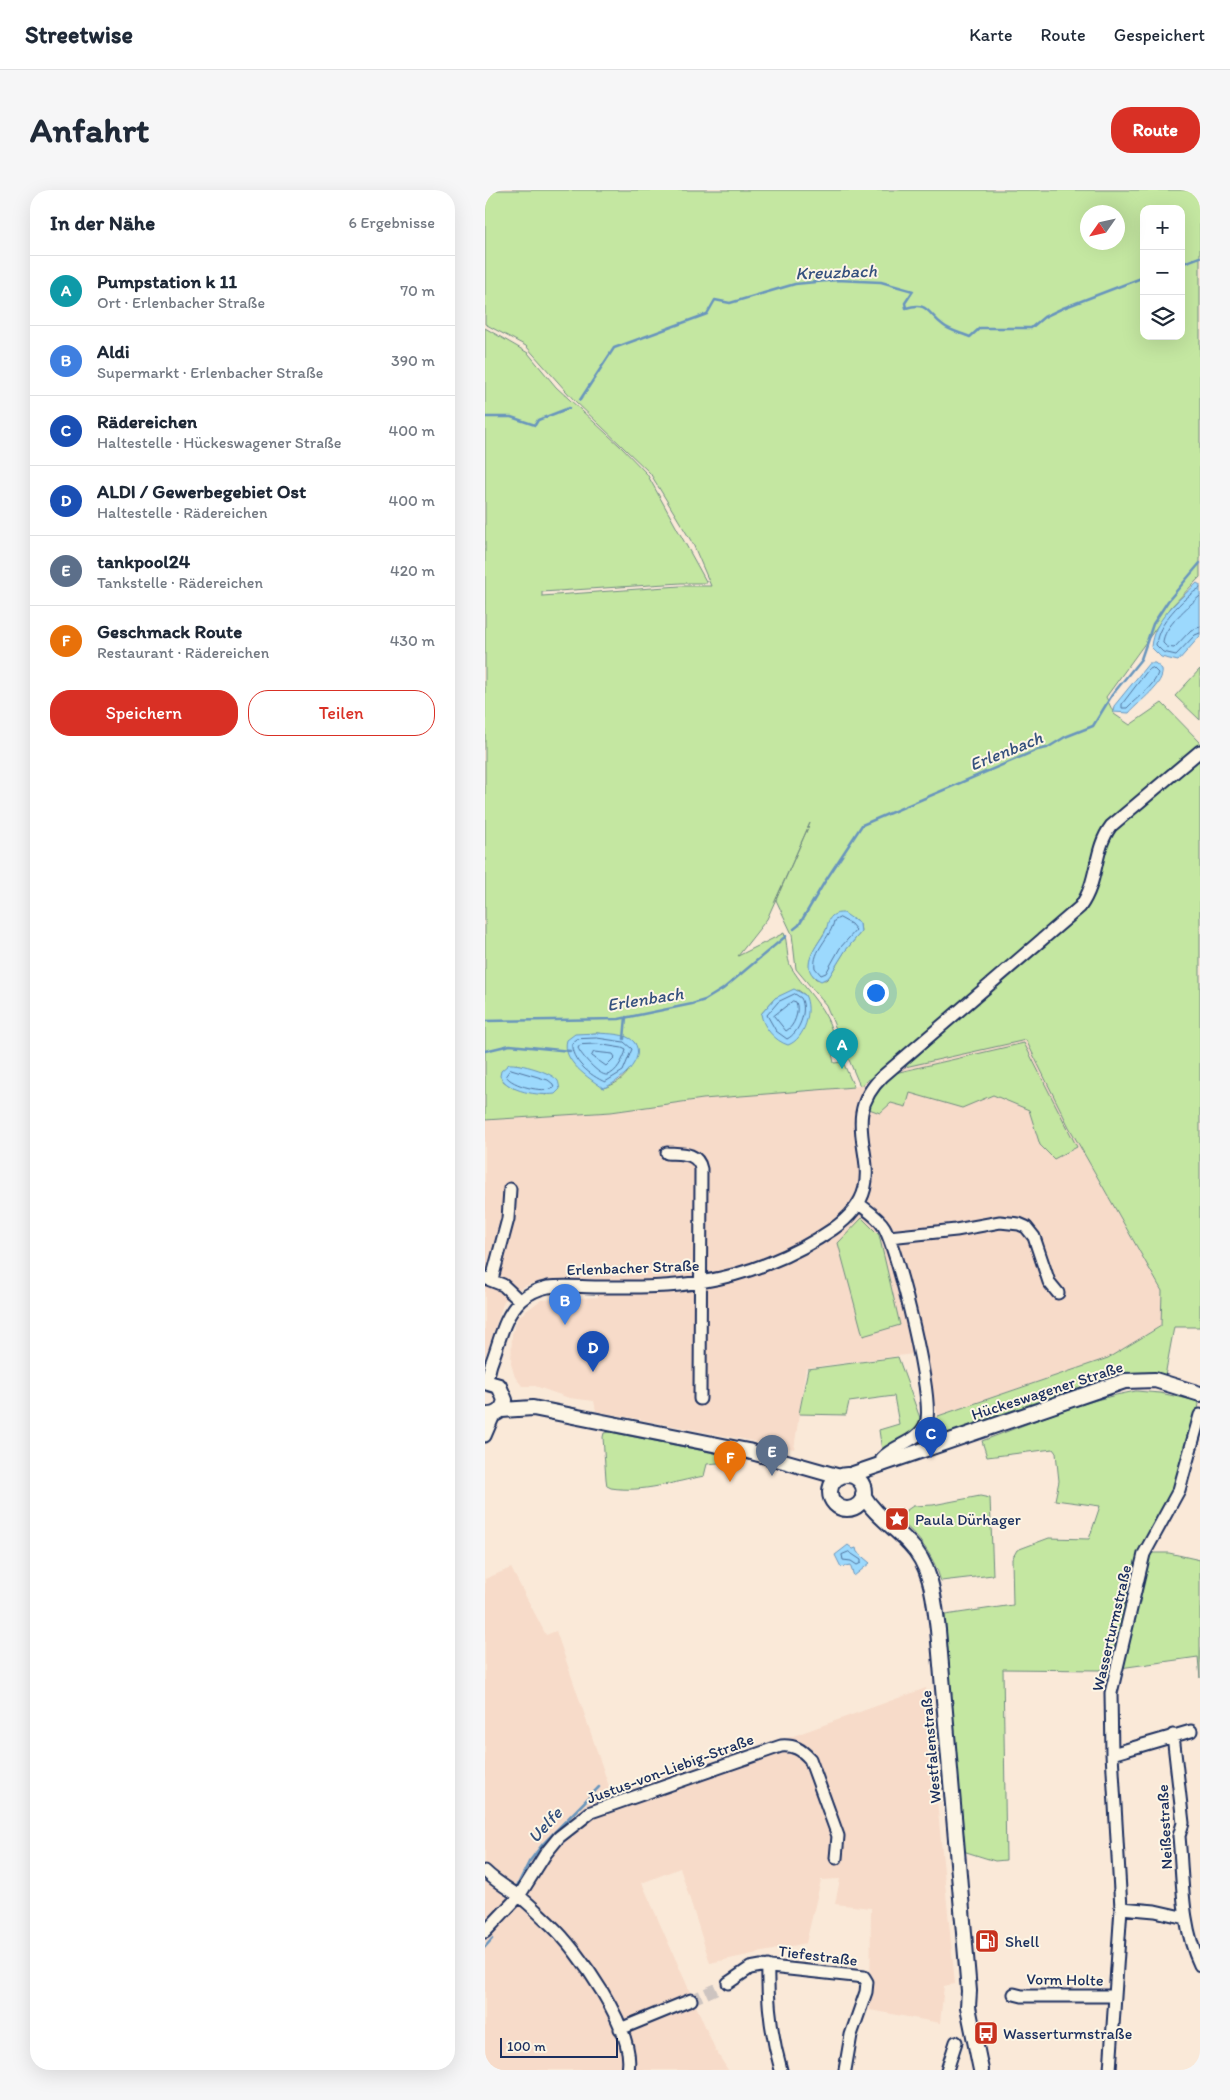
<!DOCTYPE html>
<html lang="de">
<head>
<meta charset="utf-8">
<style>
  body { margin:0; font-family:Itim,sans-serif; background:#f6f6f7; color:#1f2937 }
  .controls { position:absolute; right:15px; top:15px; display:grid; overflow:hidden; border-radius:10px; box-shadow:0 5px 20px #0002 }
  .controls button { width:45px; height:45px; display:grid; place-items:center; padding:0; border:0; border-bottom:1px solid #e0e1e3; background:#fff; color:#1f2937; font:25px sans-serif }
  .compass { position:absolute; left:595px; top:15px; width:45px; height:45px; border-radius:50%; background:#fff; box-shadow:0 5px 20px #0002; rotate:236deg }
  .scale { position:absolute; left:15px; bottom:12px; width:118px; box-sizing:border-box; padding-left:5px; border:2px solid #1b2f5e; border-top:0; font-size:14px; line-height:18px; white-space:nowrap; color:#1b2f5e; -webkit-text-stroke:4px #fcf5e5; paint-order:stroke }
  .you { position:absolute; left:390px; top:802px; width:18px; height:18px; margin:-12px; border:4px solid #fff; border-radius:50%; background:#1a73e8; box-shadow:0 0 0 8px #1a73e833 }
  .badge { display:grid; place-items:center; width:32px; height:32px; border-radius:50%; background:#d93025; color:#fff; font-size:16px; font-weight:700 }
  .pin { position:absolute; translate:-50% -41px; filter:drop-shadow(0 1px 2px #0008) }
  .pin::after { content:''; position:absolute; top:26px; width:18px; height:15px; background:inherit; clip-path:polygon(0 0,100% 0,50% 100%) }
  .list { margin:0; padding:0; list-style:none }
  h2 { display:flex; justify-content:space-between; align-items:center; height:65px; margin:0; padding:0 20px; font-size:21px }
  h2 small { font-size:16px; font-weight:400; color:#747a83 }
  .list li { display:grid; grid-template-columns:32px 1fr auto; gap:15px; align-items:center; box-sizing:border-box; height:70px; padding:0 20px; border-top:1px solid #e0e1e3 }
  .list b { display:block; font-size:19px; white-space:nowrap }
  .list p { margin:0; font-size:16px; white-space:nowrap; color:#747a83 }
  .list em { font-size:16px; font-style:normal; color:#747a83 }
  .actions { display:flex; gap:10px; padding:15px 20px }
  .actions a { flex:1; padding:11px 0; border:1px solid #d93025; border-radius:20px; text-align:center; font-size:18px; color:#d93025 }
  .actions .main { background:#d93025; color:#fff }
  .icon { flex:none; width:28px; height:28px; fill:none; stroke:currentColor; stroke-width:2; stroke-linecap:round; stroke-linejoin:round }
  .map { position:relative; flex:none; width:715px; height:1880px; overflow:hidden; border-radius:20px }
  header { display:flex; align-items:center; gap:30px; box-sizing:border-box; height:70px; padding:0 25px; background:#fff; border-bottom:1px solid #e0e1e3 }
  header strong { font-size:24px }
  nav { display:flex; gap:28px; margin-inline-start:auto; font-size:18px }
  .intro { display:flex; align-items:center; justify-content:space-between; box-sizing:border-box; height:120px; padding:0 30px }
  h1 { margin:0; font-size:35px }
  .button { padding:12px 22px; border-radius:20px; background:#d93025; color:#fff; font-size:18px; font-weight:700 }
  main { display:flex; gap:30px; padding:0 30px }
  aside { flex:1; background:#fff; border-radius:20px; box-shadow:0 5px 20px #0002 }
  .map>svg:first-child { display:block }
  .built { fill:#f7dbc9 }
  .green { fill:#c4e7a1; stroke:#708b80; fill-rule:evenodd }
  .water { fill:#9cd9fd; stroke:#6895bd }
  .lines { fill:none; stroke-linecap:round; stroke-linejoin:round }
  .shore { stroke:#4f739e; stroke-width:1 }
  .stream { stroke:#6895bd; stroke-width:2.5 }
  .minor-tunnel { stroke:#cdc4c0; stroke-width:11; stroke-dasharray:11 5.5; stroke-linecap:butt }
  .minor-casing { stroke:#1b2f5e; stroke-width:15 }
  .major-casing { stroke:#1b2f5e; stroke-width:18 }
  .minor { stroke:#fcf5e5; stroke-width:11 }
  .major { stroke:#fcf5e5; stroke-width:14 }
  .labels { text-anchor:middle; stroke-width:4; stroke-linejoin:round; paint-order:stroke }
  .street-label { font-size:16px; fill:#1b2f5e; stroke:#fcf5e5 }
  .poi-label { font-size:16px; fill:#1b2f5e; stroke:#fcf5e5; text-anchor:start }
  .water-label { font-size:18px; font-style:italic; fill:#35517e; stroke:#fcf5e5 }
</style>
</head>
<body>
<header>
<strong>Streetwise</strong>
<nav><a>Karte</a><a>Route</a><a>Gespeichert</a></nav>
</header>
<div class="intro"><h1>Anfahrt</h1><a class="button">Route</a></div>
<main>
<aside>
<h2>In der Nähe<small>6 Ergebnisse</small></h2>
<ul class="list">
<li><span class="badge" style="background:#0f9aa8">A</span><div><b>Pumpstation k 11</b><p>Ort · Erlenbacher Straße</p></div><em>70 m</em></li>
<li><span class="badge" style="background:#3f7fe0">B</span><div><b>Aldi</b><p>Supermarkt · Erlenbacher Straße</p></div><em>390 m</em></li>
<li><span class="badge" style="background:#1a4fb4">C</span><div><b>Rädereichen</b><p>Haltestelle · Hückeswagener Straße</p></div><em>400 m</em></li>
<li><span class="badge" style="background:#1a4fb4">D</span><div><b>ALDI / Gewerbegebiet Ost</b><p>Haltestelle · Rädereichen</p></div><em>400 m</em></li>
<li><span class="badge" style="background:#5c6f8a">E</span><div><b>tankpool24</b><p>Tankstelle · Rädereichen</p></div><em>420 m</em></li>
<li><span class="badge" style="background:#e8710a">F</span><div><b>Geschmack Route</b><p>Restaurant · Rädereichen</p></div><em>430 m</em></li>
</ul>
<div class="actions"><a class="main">Speichern</a><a>Teilen</a></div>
</aside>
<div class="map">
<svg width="715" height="1880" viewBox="0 0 715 1880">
  <rect width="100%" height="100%" fill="#fae9d8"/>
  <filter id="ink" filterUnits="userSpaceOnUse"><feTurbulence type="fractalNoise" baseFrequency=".02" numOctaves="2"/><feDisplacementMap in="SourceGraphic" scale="10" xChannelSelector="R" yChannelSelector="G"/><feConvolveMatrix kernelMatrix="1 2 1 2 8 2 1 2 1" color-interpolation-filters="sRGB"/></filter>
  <g filter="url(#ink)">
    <path class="built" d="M541,849L584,937L677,1101L676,1136L623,1168L453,1226L439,1177L428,1164L321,1178L309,1259L111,1221L109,1211L84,1208L50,1196H37L30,1187L26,1174L27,1144L33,1127L56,1110L113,1107V1092L60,1090L39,1096L19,1111L0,1168V930L126,922L218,909L375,896L397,882Z
      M26,1378L61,1445L71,1441L129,1611L441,1498L470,1794L459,1796L455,1833L385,1820L386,1718L350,1714L355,1689L336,1690L321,1753L225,1773L195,1678L157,1693L231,1861L243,1880H0V1389Z"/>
    <path class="green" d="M0,0H715V387L687,416L621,507L629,524L645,535L677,513L715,552V555L629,626L620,637L608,681L592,715L441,844L375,896L341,815L311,779L307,744L291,710L325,633L282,729L253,766L299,743C303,753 301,768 306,777C321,802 344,819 349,850L345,853L349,873L358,872L369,897L218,909L126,922L0,930V138L43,163L71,197L135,256L162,284L222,393H196L57,402V406L195,396H226L208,354L165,283L89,210L41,156L0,134ZM659,19H696V146H659ZM602,22H632V52H602ZM370,730L375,734L376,742L360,761L344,787L341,790L331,789C313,771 338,751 344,733ZM313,800L320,805L276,824L290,808ZM112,843L141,847L150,853C149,876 143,891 118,898L100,844ZM31,874L66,886L61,905L28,898L18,891Z
      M715,479V530L690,506Z
      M715,567V1137H689L680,1186L659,1183L632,1186L433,1256L453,1226L623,1168L676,1136L677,1101L584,937L541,850L420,877L598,719L626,644L637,630Z
      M539,853L592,957L569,969L555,955L544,920L508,905L477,918L425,903L421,917L406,913L395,923L384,919L389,906L410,883Z
      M377,1028L394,1045L415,1135L378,1146L353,1053Z
      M413,1167L435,1228C432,1247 412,1253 397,1261L394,1240L414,1234L409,1206L364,1212L361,1225L314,1224L323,1179Z
      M651,1201L675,1203L713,1211L714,1214C705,1261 691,1319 657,1354L628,1478L614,1480L518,1479L521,1670L510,1671L478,1661L460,1425L528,1415L527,1369L532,1360L564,1348L604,1349L615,1316L570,1310L574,1291L571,1263L568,1259L502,1267L497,1251C548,1232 598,1210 651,1201Z
      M125,1242L244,1266L243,1272L222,1274L219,1286C188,1292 158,1303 126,1298L122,1296L121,1289L118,1247L119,1243Z
      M495,1306L505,1308L508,1385L456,1391C448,1365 435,1348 415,1330L419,1322L428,1316L448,1315Z
      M666,1363H684L715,1370V1488L713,1467L635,1478L662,1365Z"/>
    <path class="water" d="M712,393L715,395V446L693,471L676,467L666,457C668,430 693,411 712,393Z
      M664,473H670L677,479C680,494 654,511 644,523L628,522L629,516Z
      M359,723L375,734L376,742L360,761L344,787L336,791C312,780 330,758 339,744C343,738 342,730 347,726C351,723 354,723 359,723Z
      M309,799L320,805C328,820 320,849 303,855C290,851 278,837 276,824L290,808Z
      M112,843C123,844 142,843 149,852C163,869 132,894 118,898C104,888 76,871 82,850L90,844Z
      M24,874C34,873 67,882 73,891C74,893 74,896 75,899L70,904C54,906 23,902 15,886L16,881Z
      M363,1355L368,1359L371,1358L372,1362L385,1373L369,1386L365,1375L356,1377L350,1365Z"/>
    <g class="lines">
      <path class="shore" d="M715,398C698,408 672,434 671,455L678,462L691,465L710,445L715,443
        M715,406C704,416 678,437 678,453L682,457L689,458L706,440L715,437
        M668,478L673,483C669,497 652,507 642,518H637V514L663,480Z
        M355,728L366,734L371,740L355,758L341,783L336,785L330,778C327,760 346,748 349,731Z
        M310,804L316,808C323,821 314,843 302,849L291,841L282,825L293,812Z
        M308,811L311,812C315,821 309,837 301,841L289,826Z
        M112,848L139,852L147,859L138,881L120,892C106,886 85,870 87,853L92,849Z
        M112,854L137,858L141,860C139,868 131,884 122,885C114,886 96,865 93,858L95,855Z
        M109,862L128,864L130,867L121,876L107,866Z
        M26,879L63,890L68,894L69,898C58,903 27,896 21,886Z
        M364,1362L376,1370V1373L372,1375L366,1371L358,1370L357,1365Z"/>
      <path class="stream" d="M696,74L715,67
        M95,210L129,158L222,124L230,110L245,113L310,94L352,90L396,92L428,101L420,113L421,118C443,111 442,123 458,135C465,141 476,143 485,147L495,138H546L559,127L578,118L659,87
        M0,227H26L50,235L53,230L84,218
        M309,739L314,735L339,693L377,635L552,560L562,558L580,547L608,536L627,505L656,469L668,434L683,411L715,373
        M0,831L134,829L207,814L220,810L238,799L301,746
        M139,849L141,827
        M0,861L25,855L85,861
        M32,1696L44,1672L57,1655L114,1597
        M0,1757L7,1749"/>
      <path class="minor-tunnel" d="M206,1810L231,1799"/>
      <defs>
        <path id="minor" d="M182,963C196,964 213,962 216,979L215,1209
          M374,1014C383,1021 394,1028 399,1037C413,1061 450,1211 441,1233C434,1252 410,1254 397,1268L398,1275
          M404,1047L471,1040L515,1032L534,1034L541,1037L549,1047L564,1092L573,1103
          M0,1088L18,1095L35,1111
          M7,1089L23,1029L25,999
          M0,1191C4,1186 4,1180 6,1174C15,1151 18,1127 36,1110C44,1103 53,1099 63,1097C79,1095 97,1097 113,1097C146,1097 181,1098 215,1092C261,1085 309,1066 348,1039C422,987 341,940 398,886L595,717C614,691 608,660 626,636L715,561
          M0,1246L9,1225
          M688,1545L698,1633L694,1646C698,1689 696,1736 715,1775
          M627,1564L706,1541
          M0,1681C10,1691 22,1698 34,1706C45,1714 55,1725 65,1734C93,1760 151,1841 143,1880
          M636,1718L670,1721L701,1728
          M0,1742L34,1706L61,1663L74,1647L106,1622L296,1556C309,1555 316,1559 325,1569L353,1646L351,1668
          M283,1776C282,1812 286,1845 296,1880
          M243,1793L265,1778L276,1776L379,1787L382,1792L381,1802L366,1845L360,1880
          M529,1804L537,1806H629
          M135,1839L206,1810
          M462,1880L471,1852
          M625,1880L636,1718L627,1564L626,1503L659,1364L694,1300L715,1225"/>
        <path id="major" d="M0,1192L14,1196L20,1210C18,1221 11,1226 0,1225
          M17,1220L48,1218L263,1261L355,1287
          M365,1285L640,1191L670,1190L715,1204
          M345 1302a17 17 0 1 1 34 0a17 17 0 1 1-34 0Z
          M378,1305C389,1324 409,1337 424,1353C447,1376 449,1409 453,1440L484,1801L483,1817L496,1880"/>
      </defs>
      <use href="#minor" class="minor-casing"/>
      <use href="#major" class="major-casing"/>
      <use href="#minor" class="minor"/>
      <use href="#major" class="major"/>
    </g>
  </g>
  <defs>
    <symbol id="sight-square" viewBox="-11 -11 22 22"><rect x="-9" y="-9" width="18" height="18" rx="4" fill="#c8321e" stroke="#fcf5e5"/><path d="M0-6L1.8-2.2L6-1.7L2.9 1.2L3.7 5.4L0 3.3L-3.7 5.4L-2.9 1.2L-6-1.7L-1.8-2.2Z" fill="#fff"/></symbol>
    <symbol id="fuel-square" viewBox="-11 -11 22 22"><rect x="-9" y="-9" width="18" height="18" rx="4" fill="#c8321e" stroke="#fcf5e5"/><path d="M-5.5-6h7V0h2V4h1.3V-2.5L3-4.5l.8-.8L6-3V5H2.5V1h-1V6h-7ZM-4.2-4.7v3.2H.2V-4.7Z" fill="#fff"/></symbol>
    <symbol id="bus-square" viewBox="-11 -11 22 22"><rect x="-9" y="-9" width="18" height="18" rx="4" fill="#c8321e" stroke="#fcf5e5"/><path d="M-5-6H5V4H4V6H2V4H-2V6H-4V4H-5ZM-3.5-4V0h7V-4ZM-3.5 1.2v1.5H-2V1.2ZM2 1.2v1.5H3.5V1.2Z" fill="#fff"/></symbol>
  </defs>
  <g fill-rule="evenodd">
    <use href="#sight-square" x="398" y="1315" width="28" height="28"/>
    <use href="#fuel-square" x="488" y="1737" width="28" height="28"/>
    <use href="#bus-square" x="487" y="1829" width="28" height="28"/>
  </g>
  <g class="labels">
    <g class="street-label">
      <text transform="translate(148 1077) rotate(-2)" y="6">Erlenbacher Straße</text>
      <text transform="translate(562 1200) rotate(-18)" y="6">Hückeswagener Straße</text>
      <text transform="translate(626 1438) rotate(-77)" y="6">Wasserturmstraße</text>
      <text transform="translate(445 1557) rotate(-95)" y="6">Westfalenstraße</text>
      <text transform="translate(185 1578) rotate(-20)" y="6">Justus-von-Liebig-Straße</text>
      <text transform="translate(679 1637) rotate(-93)" y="6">Neißestraße</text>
      <text transform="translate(333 1765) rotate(7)" y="6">Tiefestraße</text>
      <text transform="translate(580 1789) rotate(1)" y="6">Vorm Holte</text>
    </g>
    <g class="poi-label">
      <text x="430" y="1335">Paula Dürhager</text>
      <text x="520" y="1757">Shell</text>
      <text x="518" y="1849">Wasserturmstraße</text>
    </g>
    <g class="water-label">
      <text transform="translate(351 82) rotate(-2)" y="6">Kreuzbach</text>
      <text transform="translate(521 561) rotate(-22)" y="6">Erlenbach</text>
      <text transform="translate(160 809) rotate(-9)" y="6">Erlenbach</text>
      <text transform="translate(60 1635) rotate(-48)" y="6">Uelfe</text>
    </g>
  </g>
</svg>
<div class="controls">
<button>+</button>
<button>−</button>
<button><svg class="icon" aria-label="layers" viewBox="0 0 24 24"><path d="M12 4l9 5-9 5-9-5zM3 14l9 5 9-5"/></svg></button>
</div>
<svg class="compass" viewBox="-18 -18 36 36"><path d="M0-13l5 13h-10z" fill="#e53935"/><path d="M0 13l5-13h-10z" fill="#747a83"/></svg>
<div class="scale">100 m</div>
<div class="you"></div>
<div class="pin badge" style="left:357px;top:879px;background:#0f9aa8">A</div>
<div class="pin badge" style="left:80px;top:1135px;background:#3f7fe0">B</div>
<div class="pin badge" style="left:446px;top:1268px;background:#1a4fb4">C</div>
<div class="pin badge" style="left:108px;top:1182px;background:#1a4fb4">D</div>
<div class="pin badge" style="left:287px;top:1286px;background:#5c6f8a">E</div>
<div class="pin badge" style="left:245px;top:1292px;background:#e8710a">F</div>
</div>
</main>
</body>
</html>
